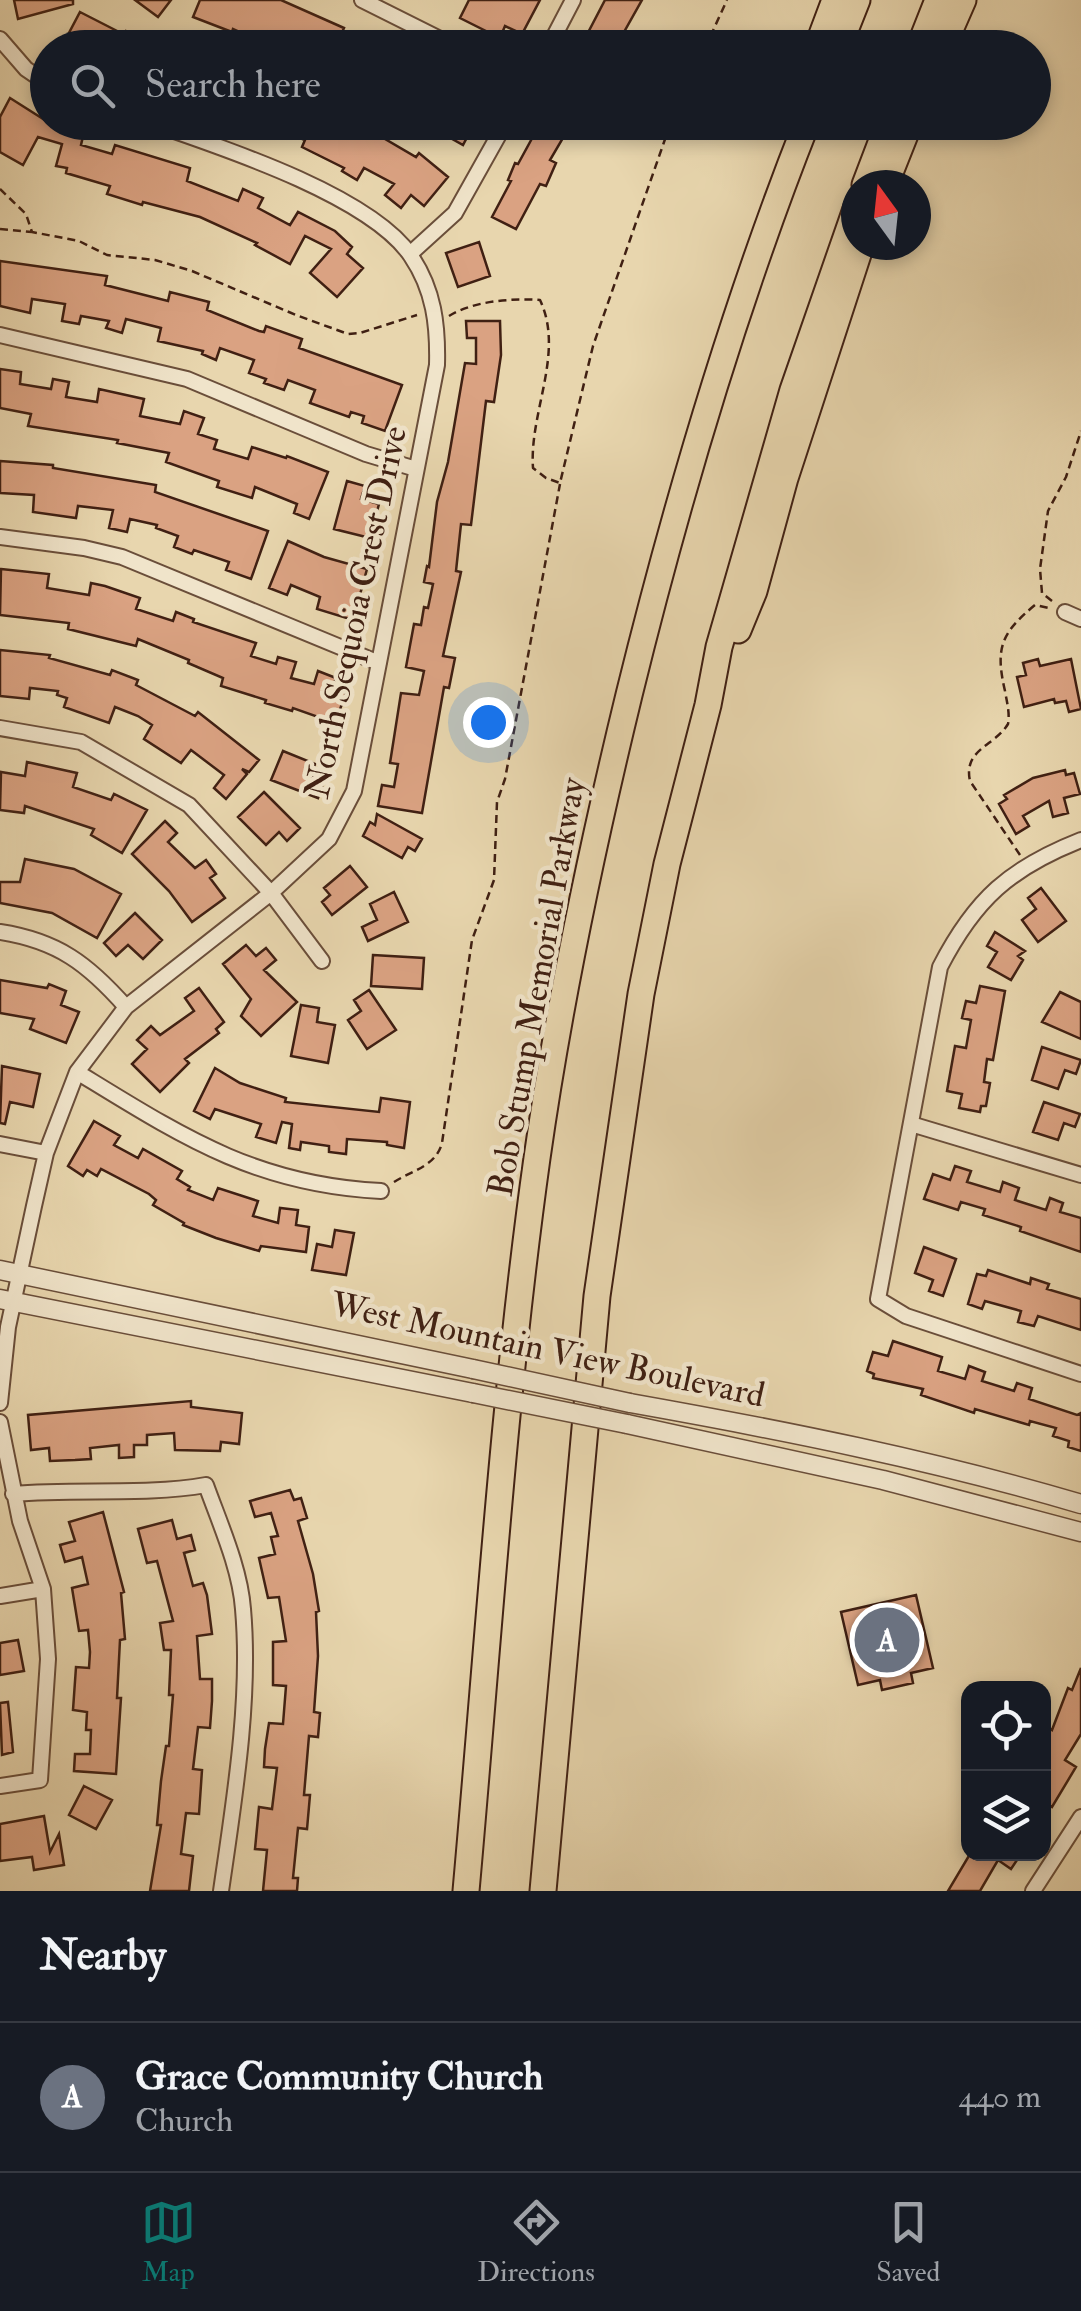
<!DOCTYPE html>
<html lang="en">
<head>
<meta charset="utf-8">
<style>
  body { margin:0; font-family:"IM FELL Double Pica",serif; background:#242831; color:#f1f3f6 }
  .controls { position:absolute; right:30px; bottom:30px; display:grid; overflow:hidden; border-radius:20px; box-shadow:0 5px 15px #0003 }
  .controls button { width:90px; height:90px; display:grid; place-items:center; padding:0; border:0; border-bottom:2px solid #363941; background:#171b24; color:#f1f3f6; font:50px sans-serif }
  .compass { position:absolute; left:841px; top:170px; width:90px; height:90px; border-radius:50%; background:#171b24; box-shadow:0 5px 15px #0003; rotate:345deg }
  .you { position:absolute; left:488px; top:722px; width:35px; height:35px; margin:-25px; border:8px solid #fff; border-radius:50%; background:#1a73e8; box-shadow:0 0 0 15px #1a73e833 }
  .badge { display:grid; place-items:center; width:65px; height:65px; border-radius:50%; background:#0f766e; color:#fff; font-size:32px; font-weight:700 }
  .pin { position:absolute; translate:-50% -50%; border:5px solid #fff; box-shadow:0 2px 10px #0006 }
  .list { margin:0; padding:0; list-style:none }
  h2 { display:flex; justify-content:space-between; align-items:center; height:130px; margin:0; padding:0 40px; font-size:42px }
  h2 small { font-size:32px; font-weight:400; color:#9ea1a6 }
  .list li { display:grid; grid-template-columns:65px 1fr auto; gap:30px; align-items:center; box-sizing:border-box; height:150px; padding:0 40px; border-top:2px solid #363941 }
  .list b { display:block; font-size:38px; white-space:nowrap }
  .list p { margin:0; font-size:32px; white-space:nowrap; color:#9ea1a6 }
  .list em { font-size:32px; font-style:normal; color:#9ea1a6 }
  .icon { flex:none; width:55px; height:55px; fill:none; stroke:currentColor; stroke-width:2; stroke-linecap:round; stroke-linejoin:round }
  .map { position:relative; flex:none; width:1081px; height:1891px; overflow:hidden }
  .search { position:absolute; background:#171b24; box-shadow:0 5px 15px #0003; left:30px; right:30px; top:30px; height:110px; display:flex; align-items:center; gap:25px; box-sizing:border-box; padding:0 35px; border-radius:55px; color:#9ea1a6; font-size:38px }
  .sheet { height:280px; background:#171b24 }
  nav { display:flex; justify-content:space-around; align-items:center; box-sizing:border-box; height:140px; border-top:2px solid #363941; background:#171b24; font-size:28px; color:#9ea1a6 }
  nav a { display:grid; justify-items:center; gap:5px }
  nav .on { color:#0f766e }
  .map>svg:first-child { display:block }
  .building { fill:#daa282; stroke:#402013; stroke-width:2.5 }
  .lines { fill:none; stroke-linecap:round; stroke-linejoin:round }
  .minor-casing { stroke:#6a4e3a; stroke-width:18 }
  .tertiary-casing { stroke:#6a4e3a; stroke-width:21 }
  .motorway-casing { stroke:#402013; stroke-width:29 }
  .path { stroke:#402013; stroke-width:2.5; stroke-dasharray:8 5; stroke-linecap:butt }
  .minor { stroke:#f0e4ca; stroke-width:14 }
  .tertiary { stroke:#f0e4ca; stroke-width:18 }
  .motorway { stroke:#e8d6ae; stroke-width:25 }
  .tertiary-bridge-casing { stroke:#6a4e3a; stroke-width:21; stroke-linecap:butt }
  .tertiary-bridge { stroke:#f0e4ca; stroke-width:18 }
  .labels { text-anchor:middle; stroke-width:9; stroke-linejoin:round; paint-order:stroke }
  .street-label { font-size:35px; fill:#402013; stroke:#f0e4ca }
</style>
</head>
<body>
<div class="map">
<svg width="1081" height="1891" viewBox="0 0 1081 1891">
  <rect width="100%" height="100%" fill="#e8d6ae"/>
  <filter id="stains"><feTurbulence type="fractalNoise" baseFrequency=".002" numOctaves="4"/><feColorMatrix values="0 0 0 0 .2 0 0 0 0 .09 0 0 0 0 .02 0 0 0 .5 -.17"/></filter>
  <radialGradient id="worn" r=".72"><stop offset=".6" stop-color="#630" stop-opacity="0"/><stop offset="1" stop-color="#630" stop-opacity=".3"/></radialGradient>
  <path class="building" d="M14,0H73V4L18,19Z
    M135,0H171L158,17Z
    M200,0H281L344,28L340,37L362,48H274L233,29L232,32L193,17Z
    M469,0H540L522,34L505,26L500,38L460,18Z
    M605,0H642L615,48H580Z
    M80,12L125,35L126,31L172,44L171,48H61Z
    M10,98L59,129L60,125L84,132L81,145L112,154L115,145L190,168L187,181L238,201L243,189L263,198L258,208L290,225L298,212L335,231L352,247L347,254L363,268L337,297L310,273L331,249L305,236L290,264L255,245L257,243L200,217L143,202L142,205L107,194L110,186L66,173L67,168L56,166L62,144L38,137L23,165L0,152V117Z
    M259,122H356L416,157L419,153L448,177L424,206L411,195L401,208L385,195L394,184L364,168L357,180L342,171L344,168L302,147L305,140L277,129L273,138L256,131Z
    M422,122H475L463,145Z
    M541,122H564L570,126L550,160L556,163L546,186L540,184L516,229L492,217L511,181L508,180L515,163L518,164Z
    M479,242L490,276L458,287L446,253Z
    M0,261L107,276L105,285L168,301L170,292L209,302L207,310L259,331L264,332L266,326L302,339L299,348L402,385L385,431L362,423L364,416L351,412L349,417L310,403L315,390L288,380L284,390L264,383L266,379L249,373L254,360L220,348L216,360L202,354L203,351L158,341L161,328L126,319L122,333L106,328L109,321L81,316L79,324L62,321L65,304L32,299L30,313L0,306Z
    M466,321H500L501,355L494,402L486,401L471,525L461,524L456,571L461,572L443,656L455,658L449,688L444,687L422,813L378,806L382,785L394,787L398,764L390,763L401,693L419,695L424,671L406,667L414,624L421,625L424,607L428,608L433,584L424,582L427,566L429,567L437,502L448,462L465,363L476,364V338H467Z
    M0,369L21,372L20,384L51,389L53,379L69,382L66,397L97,402L99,389L144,399L140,416L180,424L184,411L204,418L198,434L217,440L214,449L248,459L252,447L286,458L287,456L328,472L309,519L294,513L297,504L255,487L252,498L217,487L219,481L166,462L169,453L117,443L118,440L28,426L31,414L0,408Z
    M0,461L53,465V468L156,485L155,492L268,531L251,579L226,570L229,562L194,550L192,554L174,547L178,536L156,528L157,525L130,519L127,532L109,528L113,510L78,506L76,518L33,512L34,495L0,493Z
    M347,481L365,486L361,499L379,504L370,538L334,529Z
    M288,541L324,557L367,569L353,620L317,609L320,597L291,585L287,595L269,588Z
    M1,569L49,574L47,588L89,595L91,583L105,586L140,598L136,609L173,621L176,612L194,619L193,622L256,643L251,656L276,664L278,657L296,662L291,678L314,684L318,671L336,678L332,688L346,693L335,723L293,708L292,711L265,703L266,700L221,686L223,678L188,663L189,660L138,639L136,646L68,629L69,623L0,615Z
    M0,650L50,655L49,658L110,675L112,670L138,680L136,685L195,716L198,712L259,760L249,772L242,769L247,774L226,799L214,788L224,775L191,750L181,763L144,739L152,725L138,716L115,707L109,723L64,707L67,698L57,695L58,691L30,688L29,699L0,696Z
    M1038,659L1040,666L1071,659L1081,709L1069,712L1066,701L1055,703L1054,699L1024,707L1017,677L1026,675L1023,663Z
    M283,751L315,764L311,776L324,781L318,798L271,780Z
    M27,762L77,773L73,787L111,800L114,794L147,810L122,853L91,835L94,829L25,806L24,813L0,810L1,772L25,776Z
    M1065,770L1066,775L1074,773L1080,794L1064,798L1068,813L1053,817L1049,801L1023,816L1029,826L1016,834L999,804L1007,799L1004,795L1033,778Z
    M264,792L300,828L287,841L279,832L266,845L238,817Z
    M377,814L422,839L415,851L408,847L402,858L363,836L370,822L375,825Z
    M165,821L177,833L168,842L195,868L206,860L216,874L210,878L225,898L192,922L169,891L132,854Z
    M25,859L74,869L121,894L97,938L52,913L0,903V882H20Z
    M350,866L367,887L332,915L322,902L330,895L324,888Z
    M1041,888L1066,921L1038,942L1022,920L1036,909L1028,898Z
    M394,892L408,922L368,941L362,927L377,920L370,904Z
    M135,913L162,940L143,959L128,945L116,956L104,943Z
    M995,932L1025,951L1018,956L1023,960L1011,980L988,967L997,952L987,946Z
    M246,945L256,956L266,948L276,960L264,970L297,1002L261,1036L241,1016L251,999L223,964Z
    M373,955L424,958L422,989L371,986Z
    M0,980L47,988L49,984L66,991L61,1005L79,1012L66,1043L30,1029L34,1019L0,1013Z
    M980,986L1005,991L993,1060L987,1059L984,1082L990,1083L986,1106H981L980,1112L959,1108L962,1094L947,1091L955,1046L966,1048L971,1020L962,1018L966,1001L976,1003Z
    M199,988L224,1022L216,1029L219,1033L185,1059L189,1063L160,1092L132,1064L147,1049L137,1040L151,1026L160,1035L194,1011L185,998Z
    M369,990L396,1030L367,1049L348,1020L361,1011L354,1000Z
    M1060,992L1081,1002V1039L1042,1022Z
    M301,1005L319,1008L317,1022L335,1025L328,1063L291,1056Z
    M1042,1047L1081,1060L1076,1074L1065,1070L1058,1089L1032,1080Z
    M2,1066L40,1074L33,1107L10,1102L5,1124L0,1123Z
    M215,1068L240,1083L286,1098L285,1102L379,1112L381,1098L410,1102L404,1148L387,1145V1142L347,1139L346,1154L329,1152V1146L301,1142L300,1150L289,1148L292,1124L282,1122L276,1143L256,1137L261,1124L215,1109L210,1119L194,1111Z
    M1044,1102L1080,1114L1075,1127L1064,1123L1058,1140L1033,1132Z
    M94,1121L120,1136L114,1145L138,1158L143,1149L182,1171L177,1179L190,1187L188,1190L213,1200L218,1188L258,1201L253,1216L278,1223L280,1208L298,1210L296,1225L309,1227L306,1252L261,1246L259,1251L216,1238L183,1225L184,1223L153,1205L156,1200L149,1194L101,1169L97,1176L87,1170L83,1176L68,1166Z
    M955,1166L971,1171L967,1182L1000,1192L1003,1182L1019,1188L1015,1200L1046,1210L1050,1198L1063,1203L1060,1212L1081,1218V1252L1020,1231L1021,1227L983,1215L985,1209L961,1202L958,1210L924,1199L933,1174L950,1180Z
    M335,1230L354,1233L346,1275L312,1270L317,1244L332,1247Z
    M924,1247L956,1259L943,1296L929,1291L933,1280L915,1273Z
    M988,1270L1030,1284L1031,1278L1049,1284L1047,1289L1081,1299V1330L1038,1316L1034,1326L1018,1322L1021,1311L985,1301L982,1309L968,1304L977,1274L986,1276Z
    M893,1341L942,1357L938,1371L965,1379L969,1366L985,1372L982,1381L1014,1391L1017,1383L1032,1388L1029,1399L1077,1415L1081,1413V1451L1068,1447L1069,1441L1053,1436L1056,1428L1030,1421L1029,1425L975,1409L974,1413L921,1395L923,1389L873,1378L874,1374L867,1371L873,1352L888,1356Z
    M191,1401V1407L242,1413L239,1444L221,1442L220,1451L175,1450L174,1433L147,1435V1445H134V1457L119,1458V1445L90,1448L91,1459L75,1460L50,1461L49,1448L31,1450L28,1415Z
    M290,1490L294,1500L301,1498L307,1518L298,1521L313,1574L319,1611L316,1612L318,1656L314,1712L320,1713L318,1737L309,1736L304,1795H310L307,1829L298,1828L293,1878H298L297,1891H263L267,1850L255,1849L259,1807L272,1809L277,1768L264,1767L265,1749L269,1723L283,1724L286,1686L273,1685V1642L286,1641L279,1597L268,1598L259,1558L275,1554L271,1537L278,1536L271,1513L255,1517L250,1501Z
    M103,1512L124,1592L121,1593L125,1639L120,1640L117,1698H121L116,1774L74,1771L75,1754H90L91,1730H86L87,1712L73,1710L76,1667L89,1668L90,1652L88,1630L79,1631L72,1588L88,1584L82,1557L65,1562L60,1545L75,1541L69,1522Z
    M172,1520L177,1539L191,1535L195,1550L184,1553L193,1586L203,1583L207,1595L212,1634L197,1636L200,1679H212V1701L210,1728L198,1727L193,1769L202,1770L199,1814L186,1813L181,1854L193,1856L189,1891H150L161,1825H157L161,1781L166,1746H169L173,1695H169L171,1650H164L160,1623L173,1621L157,1561L147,1563L138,1529Z
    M916,1595L933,1668L911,1673L913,1683L882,1690L880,1680L858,1685L841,1612Z
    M18,1640L24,1671L0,1675V1643Z
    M1081,1668V1734L1065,1760L1076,1767L1052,1807L1044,1802V1736L1049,1728L1052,1730L1068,1688L1072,1690Z
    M8,1702L13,1752L2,1755L0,1703Z
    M84,1786L112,1800L96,1829L69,1815Z
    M44,1816L50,1852L59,1834L64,1865L34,1870L32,1857L0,1861V1824Z
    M970,1854H1021L1011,1869L998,1860L980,1891H948Z"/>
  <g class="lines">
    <defs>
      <path id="minor" d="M362,0L458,48
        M0,39L26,69L48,84
        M548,48L573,0
        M410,254L455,213L506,122
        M0,335L187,379L366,454L416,469
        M0,537L84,548L122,557L379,663
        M1065,612L1081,619
        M0,728L81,742L189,805L271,893L322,961
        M1081,840C1010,868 975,899 940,967L878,1299L906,1316L1081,1374
        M0,932C58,941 88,964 126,1007
        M77,1072C180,1135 255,1185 381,1191
        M911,1124L1081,1175
        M0,1144L46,1153
        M0,1403L8,1327L34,1206L46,1153L77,1072L126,1007L271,893L329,839L354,791L437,365C438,325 434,290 411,256C370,195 218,146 148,122
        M0,1422L20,1521L43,1589L48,1659L40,1780L0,1786
        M13,1494C77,1488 143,1496 206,1485C220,1524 240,1568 243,1609C251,1700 234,1801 221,1891
        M0,1596L43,1589
        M1033,1891L1081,1817"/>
      <path id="tertiary" d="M0,1270L473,1369
        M0,1299L473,1393
        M630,1403C782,1430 933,1460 1081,1504
        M627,1424L883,1480L1081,1532"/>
      <path id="motorway" d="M817,48L835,0
        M838,48L857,0
        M919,48L938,0
        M942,48L963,0
        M865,185L889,122
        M885,185L910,122
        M738,630L754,591L785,478L861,245
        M466,1891C488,1647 503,1401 537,1158C559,1003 592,847 629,695C677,500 733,309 807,122
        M543,1891L597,1296L641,994L667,864L708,705L719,647L793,390L856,209"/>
    </defs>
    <use href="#minor" class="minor-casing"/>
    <use href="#tertiary" class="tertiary-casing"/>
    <use href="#motorway" class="motorway-casing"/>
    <path class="path" d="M705,48L727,0
      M0,189L26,214L32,232L79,241L107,255L155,260L192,271L296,315L348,334L360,333L417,315
      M0,229L32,232
      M449,316C473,301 512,298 540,300C565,353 529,412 533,468L546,478L560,483L593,346L671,122
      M1052,601L1042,593L1040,569L1048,511L1066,477L1081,431
      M1020,855L970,781C963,749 995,746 1008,724C1010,713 1007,703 1005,691C995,648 1001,633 1035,605L1049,608
      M394,1182C413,1170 436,1166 442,1143L472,940L494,880L497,802L505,779L560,484"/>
    <use href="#minor" class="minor"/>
    <use href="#tertiary" class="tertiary"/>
    <use href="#motorway" class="motorway"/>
    <defs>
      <path id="tertiary-bridge" d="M473,1369L630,1403
        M473,1393L627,1424"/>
    </defs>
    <use href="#tertiary-bridge" class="tertiary-bridge-casing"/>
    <use href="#tertiary-bridge" class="tertiary-bridge"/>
  </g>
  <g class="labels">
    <g class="street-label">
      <text transform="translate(355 612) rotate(-78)" y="12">North Sequoia Crest Drive</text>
      <text transform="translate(536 987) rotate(-80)" y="12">Bob Stump Memorial Parkway</text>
      <text transform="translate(548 1349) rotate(12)" y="12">West Mountain View Boulevard</text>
    </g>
  </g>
  <rect width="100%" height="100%" filter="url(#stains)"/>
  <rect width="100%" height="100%" fill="url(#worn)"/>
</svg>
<div class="controls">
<button><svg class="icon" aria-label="locate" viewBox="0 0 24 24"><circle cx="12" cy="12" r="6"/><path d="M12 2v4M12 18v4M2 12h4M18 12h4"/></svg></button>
<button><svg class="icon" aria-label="layers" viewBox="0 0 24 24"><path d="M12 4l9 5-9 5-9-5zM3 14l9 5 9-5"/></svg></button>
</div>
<svg class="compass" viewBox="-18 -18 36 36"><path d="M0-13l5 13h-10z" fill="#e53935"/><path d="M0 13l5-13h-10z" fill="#9ea1a6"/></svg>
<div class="you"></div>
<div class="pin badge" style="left:887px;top:1640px;background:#6b7280">A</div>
<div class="search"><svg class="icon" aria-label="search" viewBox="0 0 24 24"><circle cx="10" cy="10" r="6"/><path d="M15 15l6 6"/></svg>Search here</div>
</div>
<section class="sheet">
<h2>Nearby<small></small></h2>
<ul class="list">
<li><span class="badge" style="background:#6b7280">A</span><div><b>Grace Community Church</b><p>Church</p></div><em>440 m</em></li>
</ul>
</section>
<nav>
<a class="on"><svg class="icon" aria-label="map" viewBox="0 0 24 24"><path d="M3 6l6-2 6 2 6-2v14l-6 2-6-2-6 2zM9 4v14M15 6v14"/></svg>Map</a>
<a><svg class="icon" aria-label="directions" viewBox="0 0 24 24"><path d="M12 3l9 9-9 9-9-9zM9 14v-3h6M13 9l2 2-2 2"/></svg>Directions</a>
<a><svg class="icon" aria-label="saved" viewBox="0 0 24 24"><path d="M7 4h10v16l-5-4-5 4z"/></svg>Saved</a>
</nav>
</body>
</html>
